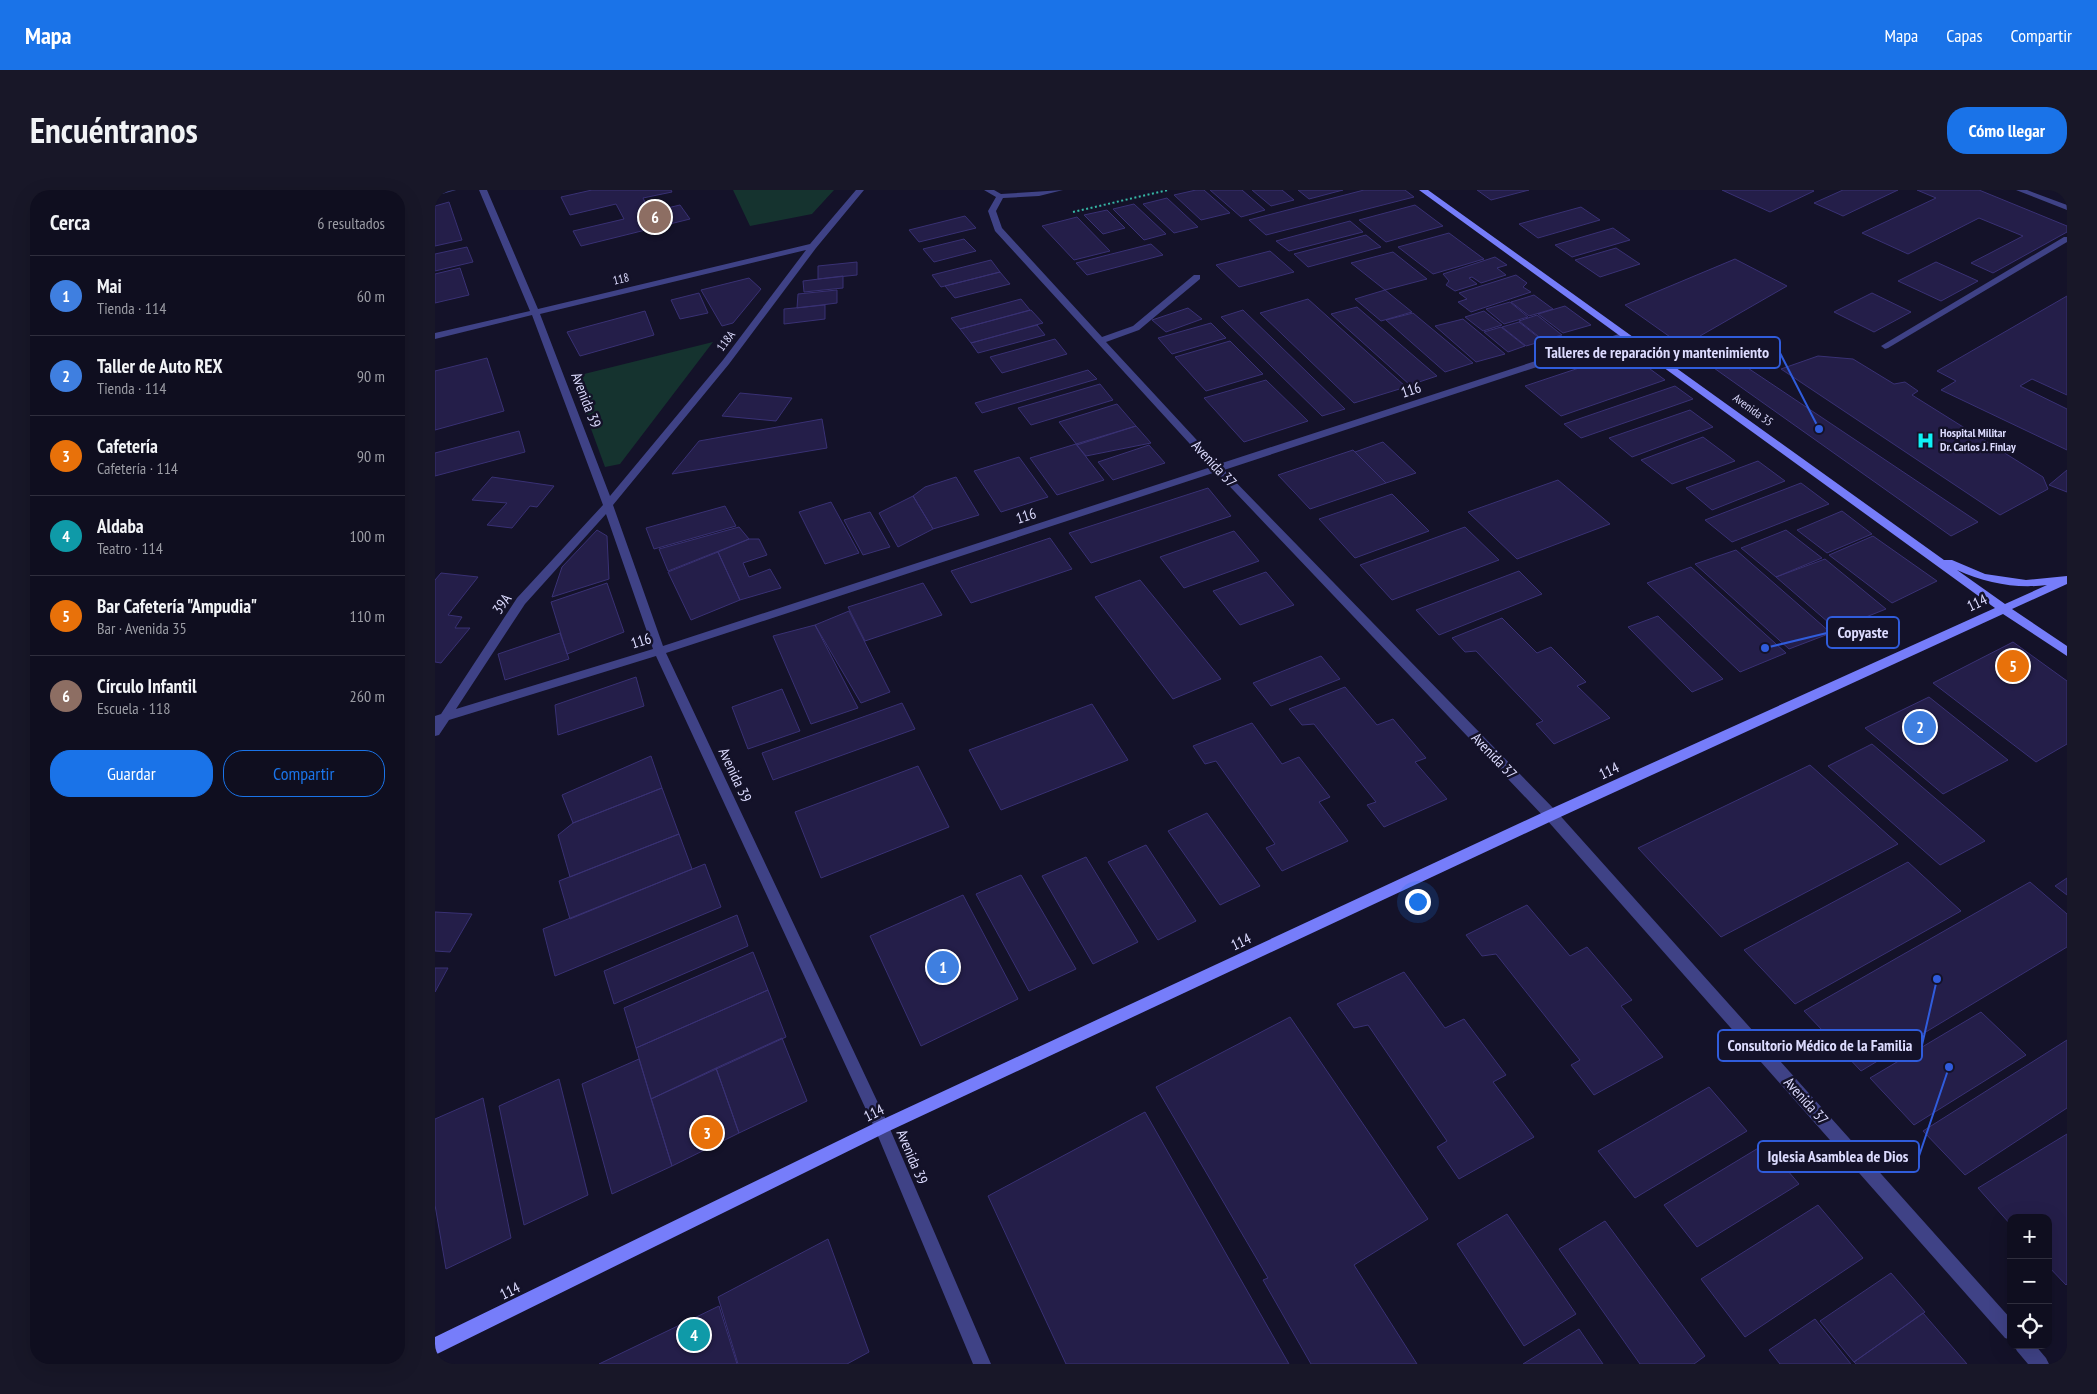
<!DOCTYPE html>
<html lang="es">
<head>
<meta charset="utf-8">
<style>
  body { margin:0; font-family:"PT Sans Narrow",sans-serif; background:#181728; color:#f1f3f6 }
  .controls { position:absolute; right:15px; bottom:15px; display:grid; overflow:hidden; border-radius:10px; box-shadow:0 5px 20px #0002 }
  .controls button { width:45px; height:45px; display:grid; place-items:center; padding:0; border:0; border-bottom:1px solid #2f2e3d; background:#0f0e1f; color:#f1f3f6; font:25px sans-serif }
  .you { position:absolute; left:982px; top:711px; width:18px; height:18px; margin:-12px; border:4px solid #fff; border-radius:50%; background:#1a73e8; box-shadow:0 0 0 8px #1a73e833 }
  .badge { display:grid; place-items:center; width:32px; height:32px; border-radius:50%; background:#1a73e8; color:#fff; font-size:16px; font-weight:700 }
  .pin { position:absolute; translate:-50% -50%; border:2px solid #fff; box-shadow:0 1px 5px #0006 }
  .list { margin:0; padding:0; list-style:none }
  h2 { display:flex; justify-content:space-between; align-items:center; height:65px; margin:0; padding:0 20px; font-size:21px }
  h2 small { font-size:16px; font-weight:400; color:#9b9ca4 }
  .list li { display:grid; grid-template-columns:32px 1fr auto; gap:15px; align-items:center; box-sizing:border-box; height:80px; padding:0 20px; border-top:1px solid #2f2e3d }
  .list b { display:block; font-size:19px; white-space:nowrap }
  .list p { margin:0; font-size:16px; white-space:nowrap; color:#9b9ca4 }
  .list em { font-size:16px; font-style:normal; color:#9b9ca4 }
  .actions { display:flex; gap:10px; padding:15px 20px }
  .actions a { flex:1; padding:11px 0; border:1px solid #1a73e8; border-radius:20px; text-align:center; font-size:18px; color:#1a73e8 }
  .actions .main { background:#1a73e8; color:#fff }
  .icon { flex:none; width:28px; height:28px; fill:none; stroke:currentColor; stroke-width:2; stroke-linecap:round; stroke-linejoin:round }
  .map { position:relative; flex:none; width:1632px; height:1174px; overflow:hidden; border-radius:20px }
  header { display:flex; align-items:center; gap:30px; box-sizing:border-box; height:70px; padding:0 25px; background:#1a73e8; color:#fff }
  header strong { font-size:24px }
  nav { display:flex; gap:28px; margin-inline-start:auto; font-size:18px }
  .intro { display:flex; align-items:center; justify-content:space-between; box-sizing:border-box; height:120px; padding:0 30px }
  h1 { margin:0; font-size:35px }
  .button { padding:12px 22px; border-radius:20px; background:#1a73e8; color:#fff; font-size:18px; font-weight:700 }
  main { display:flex; gap:30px; padding:0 30px }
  aside { flex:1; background:#0f0e1f; border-radius:20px; box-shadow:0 5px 20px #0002 }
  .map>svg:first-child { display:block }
  .green { fill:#15332f }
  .building { fill:#241e49; stroke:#393174 }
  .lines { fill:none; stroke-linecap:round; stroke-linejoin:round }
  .path { stroke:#36b7a5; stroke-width:2; stroke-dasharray:2 2.5; stroke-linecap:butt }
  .lane { fill:#3f4286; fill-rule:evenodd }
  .street { fill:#3f4286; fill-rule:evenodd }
  .secondary { fill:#767dfa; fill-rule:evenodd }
  .labels { text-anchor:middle; stroke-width:5; stroke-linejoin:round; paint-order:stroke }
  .far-street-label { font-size:12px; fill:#dcdbfe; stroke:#141229 }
  .far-poi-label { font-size:12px; font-weight:bold; fill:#dcdbfe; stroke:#141229; text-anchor:start }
  .street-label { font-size:15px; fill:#dcdbfe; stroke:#141229 }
  .leader { fill:none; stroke:#305cdc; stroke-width:2 }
  .callout-dot { fill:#305cdc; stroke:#141229; stroke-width:2 }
  .callout { fill:#141229; stroke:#305cdc; stroke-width:2 }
  .callout-label { font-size:16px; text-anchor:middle; font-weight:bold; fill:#dcdbfe }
</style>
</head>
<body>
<header>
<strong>Mapa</strong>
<nav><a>Mapa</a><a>Capas</a><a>Compartir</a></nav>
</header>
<div class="intro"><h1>Encuéntranos</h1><a class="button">Cómo llegar</a></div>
<main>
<aside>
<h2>Cerca<small>6 resultados</small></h2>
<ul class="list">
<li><span class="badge" style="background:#3f7fe0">1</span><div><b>Mai</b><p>Tienda · 114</p></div><em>60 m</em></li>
<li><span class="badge" style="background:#3f7fe0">2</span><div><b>Taller de Auto REX</b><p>Tienda · 114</p></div><em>90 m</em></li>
<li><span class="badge" style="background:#e8710a">3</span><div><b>Cafetería</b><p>Cafetería · 114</p></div><em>90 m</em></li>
<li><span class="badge" style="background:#0f9aa8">4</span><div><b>Aldaba</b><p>Teatro · 114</p></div><em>100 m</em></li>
<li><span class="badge" style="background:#e8710a">5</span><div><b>Bar Cafetería &quot;Ampudia&quot;</b><p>Bar · Avenida 35</p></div><em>110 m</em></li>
<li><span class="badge" style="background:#8d6e63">6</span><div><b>Círculo Infantil</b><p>Escuela · 118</p></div><em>260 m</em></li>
</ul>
<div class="actions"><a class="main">Guardar</a><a>Compartir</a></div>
</aside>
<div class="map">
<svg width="1632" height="1174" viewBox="0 0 1632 1174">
  <rect width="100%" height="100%" fill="#141229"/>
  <path class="green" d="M298,0H399L377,24L315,36Z
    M278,152L185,274L170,277L137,187Z"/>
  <path class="building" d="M157,0H236L237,2L208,8L215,22L245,15L255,29L146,56L138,41L189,29L181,14L135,25L126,7Z
    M761,0H769L795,23L766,30L739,5Z
    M775,0H807L830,20L806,27Z
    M817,0H847L859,10L836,16Z
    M863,0H908L874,9Z
    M929,0H970L979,7L831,45L814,30Z
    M1042,0H1094L1056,10Z
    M1287,0H1377L1379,1L1335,22Z
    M1408,0H1463L1408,26L1379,13Z
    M1482,0H1544L1632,36V42L1558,83L1536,73L1588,46L1544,28L1473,64L1427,43L1501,8Z
    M732,8L763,37L739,43L708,14Z
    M14,12L27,50L0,56V16Z
    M699,14L731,44L709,50L678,19Z
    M980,15L1008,36L951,52L924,30Z
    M1146,17L1165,30L1103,48L1084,34Z
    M672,20L690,38L668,44L649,25Z
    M530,26L541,38L484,52L474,40Z
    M642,27L675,61L639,70L607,36Z
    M915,31L928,42L854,61L841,51Z
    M1178,38L1195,50L1137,67L1120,55Z
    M1014,43L1049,69L998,84L963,57Z
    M931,45L946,57L873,77L859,64Z
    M529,49L541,61L499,72L488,59Z
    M716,54L728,65L652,85L641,73Z
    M32,57L38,72L0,81V64Z
    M1181,58L1205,74L1165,87L1140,70Z
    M835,61L859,82L804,97L781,75Z
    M958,62L992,89L950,100L916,73Z
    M1060,67L1072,75L1062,78L1071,85L1046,93L1037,87L1034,88L1042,94L1020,101L1011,95L1014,91L1008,84Z
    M1300,69L1352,96L1265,146L1543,332L1516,346L1190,115Z
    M556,70L565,82L506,97L497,85Z
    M422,72V85L383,89V76Z
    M1501,72L1543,91L1506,111L1463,91Z
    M25,78L34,105L0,113V84Z
    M565,82L575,94L520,108L510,96Z
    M1081,85L1092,93L1088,97L1096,102L1036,122L1023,112L1032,109L1024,103Z
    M408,86V98L369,102L368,91Z
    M314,88L326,99L298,133L287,136L266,100Z
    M402,100V113L362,118L363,104Z
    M950,100L977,122L946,131L920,109Z
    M264,103L273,123L245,129L236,110Z
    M1437,103L1476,122L1439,142L1399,122Z
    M1099,105L1118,119L1094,126L1076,112Z
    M1632,106V205L1597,189L1585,196L1632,219V260L1506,200L1521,191L1502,181Z
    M586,109L595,120L525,139L516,128Z
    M873,109L971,197L919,213L825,123Z
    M1075,112L1093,127L1069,134L1051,119Z
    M390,115V129L349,134V119Z
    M1130,116L1156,135L1128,143L1103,124Z
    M922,117L1002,186L975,195L896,124Z
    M753,118L767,129L731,142L717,130Z
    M596,120L608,133L536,153L525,139Z
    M808,120L910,219L887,226L786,127Z
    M210,121L219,145L145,166L132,142Z
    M1049,121L1067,135L1048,141L1030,127Z
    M978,123L1038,173L1010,182L951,130Z
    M1102,125L1127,145L1108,150L1084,131Z
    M1028,129L1070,164L1041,172L1000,136Z
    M1084,132L1108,151L1091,156L1067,137Z
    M776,133L791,148L737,164L723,148Z
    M602,135L610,145L543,163L536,153Z
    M1066,137L1090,156L1073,162L1049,142Z
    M620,149L632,164L567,183L555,167Z
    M795,151L828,184L771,201L740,167Z
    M1192,162L1230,190L1126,226L1090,196Z
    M1383,166L1418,169L1459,194L1470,192L1483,201L1477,205L1608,287L1613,299L1565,325L1346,179Z
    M52,168L69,221L0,240V181Z
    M653,180L662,189L547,223L540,213Z
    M831,190L873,231L809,252L769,208Z
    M665,194L678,210L596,235L583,218Z
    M1240,196L1258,209L1146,248L1129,234Z
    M305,203L357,208L341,231L287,226Z
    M682,214L701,236L642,255L624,232Z
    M1255,220L1278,237L1197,267L1174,248Z
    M387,229L392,258L237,284L264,251Z
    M701,236L716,253L651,266L641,254Z
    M84,241L90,262L0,286V263Z
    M1268,247L1300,271L1237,294L1206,270Z
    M948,252L981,283L951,293L920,262Z
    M641,254L669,290L622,305L595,268Z
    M714,255L730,273L678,290L663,272Z
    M918,260L951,293L875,319L843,285Z
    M584,267L613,307L566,322L539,281Z
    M1323,271L1350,291L1277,320L1251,298Z
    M1632,280V302L1614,295Z
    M57,287L119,296L102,317L95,316L77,338L52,335L72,313L37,310Z
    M521,287L544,325L498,339L478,306L490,297Z
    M1123,290L1175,334L1082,369L1033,322Z
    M1366,293L1394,314L1297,352L1270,330Z
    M773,298L796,326L656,373L634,343Z
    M957,304L994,341L920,368L884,329Z
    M478,306L498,339L463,357L444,323Z
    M396,312L424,363L390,374L364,322Z
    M290,316L301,336L219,359L211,338Z
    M1407,321L1437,344L1392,363L1362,340Z
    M435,322L455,357L428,365L409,330Z
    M304,337L314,349L233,381L224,359Z
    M1030,337L1064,370L957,410L925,375Z
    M162,340L172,346L174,389L117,407L127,377Z
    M1351,340L1387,368L1341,387L1306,358Z
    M799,341L824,371L749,398L725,367Z
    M1438,346L1502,391L1457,413L1394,365Z
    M615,348L637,379L536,413L516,381Z
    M314,349H324L332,365L308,373L314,387L335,379L346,398L305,410L283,362Z
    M1301,360L1396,443L1354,459L1260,374Z
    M283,362L305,410L256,430L233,382Z
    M1390,369L1451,419L1401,439L1341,387Z
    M1256,377L1351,463L1305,482L1212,393Z
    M1084,381L1107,404L1004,445L981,420Z
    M831,382L859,415L805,435L778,401Z
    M6,383L43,387L13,425L27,427L20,438H35L6,473L0,472V390Z
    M705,390L786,489L738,509L660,407Z
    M172,393L189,442L132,464L116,412Z
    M488,393L507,425L430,451L413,417Z
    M414,421L455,502L426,513L380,435Z
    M1223,426L1288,489L1257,502L1193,437Z
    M1067,428L1102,463L1116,457L1151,492L1142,496L1175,528L1119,554L1101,534L1108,531L1041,461L1030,462L1017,448Z
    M380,435L423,518L376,534L338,446Z
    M125,443L134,469L70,490L63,464Z
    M1578,452L1632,491V554L1601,572L1498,493Z
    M886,466L905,489L836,516L818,493Z
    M201,487L209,516L123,545L120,515Z
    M910,497L942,535L958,529L991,568L980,572L1012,609L949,637L932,615L941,612L879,534L867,535L854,519Z
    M347,499L365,541L313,559L297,517Z
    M1494,507L1573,570L1508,604L1430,538Z
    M467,513L480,539L338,590L327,563Z
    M657,514L693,570L566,620L534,560Z
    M817,533L847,574L864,567L895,607L884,612L913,651L847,681L831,658L840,654L781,571L770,574L758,556Z
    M1437,554L1550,651L1505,675L1393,576Z
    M216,566L227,598L138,633L127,605Z
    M1375,575L1463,654L1286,747L1203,658Z
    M483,576L514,637L386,688L360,622Z
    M227,598L244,644L135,687L123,645L138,633Z
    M772,623L825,696L785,715L733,641Z
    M244,644L257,679L135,729L124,691Z
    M711,655L761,731L723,750L673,672Z
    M651,667L703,752L658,774L607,686Z
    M1473,672L1526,721L1360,814L1309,760Z
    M270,674L286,717L120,786L108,739Z
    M586,685L641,779L594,801L541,704Z
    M1632,688V705L1620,696Z
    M1595,692L1632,724V757L1426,881L1369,821Z
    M528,705L583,809L486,856L435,746Z
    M1092,715L1135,766L1152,757L1197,810L1186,816L1228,867L1159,905L1136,875L1145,870L1061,764L1047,766L1031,745Z
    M0,722L37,724L15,762L0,761Z
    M302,725L313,756L179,814L169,781Z
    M318,762L333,800L201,858L189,818Z
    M0,778H13L0,802Z
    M969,782L1010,838L1029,829L1071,885L1058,892L1099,947L1024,989L1002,957L1012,951L933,835L919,838L902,814Z
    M333,800L351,847L216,909L201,858Z
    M1546,822L1591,865L1479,935L1435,888Z
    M855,827L993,1029L919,1075L982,1174H876L828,1090L833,1088L721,897Z
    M347,848L372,911L304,943L281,878Z
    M1632,850V918L1530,985L1488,941Z
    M204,869L237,976L177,1004L147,894Z
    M281,878L304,943L237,976L216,909Z
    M124,889L153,1005L89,1035L64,916Z
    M1274,897L1312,941L1200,1008L1163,961Z
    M48,908L76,1048L11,1079L0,1015V929Z
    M710,922L854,1174H631L553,1006Z
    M1632,944V1094L1631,1095L1613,1076V1028H1576V1035L1543,998Z
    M1330,954L1364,994L1262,1057L1229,1015Z
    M1383,1015L1428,1068L1310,1147L1266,1089Z
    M1072,1024L1141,1124L1089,1156L1022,1054Z
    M1170,1031L1270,1166L1259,1174H1205L1124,1059Z
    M393,1049L434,1162L412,1174H303L283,1107Z
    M1456,1083L1490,1122L1419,1172L1385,1131Z
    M284,1116L302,1174H164Z
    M1488,1123L1532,1174H1421L1419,1172Z
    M1380,1129L1416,1174H1345L1334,1160Z
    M1144,1139L1168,1174H1088Z"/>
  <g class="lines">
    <path class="path" d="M638,22L733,0"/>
    <path class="lane" d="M1581,0H1592L1632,15V20Z
      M1629,47H1632V52L1453,158L1450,159L1446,156Z"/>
    <path class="street" d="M7,0H21L0,6V2Z
      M44,0H52L103,119L375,54L421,0H429L381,58L294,174L178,315L228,456L776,277L560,41L553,21L561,7L549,0H559L566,4L628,0L604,6L568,8L561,21L567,38L667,147L698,136L759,85H765V89L704,140L671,152L784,274L1187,143H1193V147L789,280L1121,621L1576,1129V1150L1570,1148L1111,629L781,282L231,463L452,932L556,1174H538L440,939L221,466L14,530L4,545L0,546V526L6,524L82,408L168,315L97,125L0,149V143L95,121ZM371,60L288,170L175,306L105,124ZM171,324L218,459L21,519L90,414Z
      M1579,1155H1600L1611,1168L1614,1174H1593L1582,1161Z"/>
    <path class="secondary" d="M984,0H993L1509,370H1517L1550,384L1591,390L1632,386V394L1577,419L1632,456V466L1568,424L1121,629L452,942L0,1165V1147L442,932L1111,621L1560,418ZM1522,380C1551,393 1581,399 1612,395L1570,414Z"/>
  </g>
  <defs>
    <symbol id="hospital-bare" viewBox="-9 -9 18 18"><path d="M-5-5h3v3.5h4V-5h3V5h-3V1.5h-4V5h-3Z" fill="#0ff1f5" stroke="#141229" stroke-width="2.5" paint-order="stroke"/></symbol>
  </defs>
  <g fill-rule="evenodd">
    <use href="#hospital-bare" x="1478" y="238" width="25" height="25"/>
  </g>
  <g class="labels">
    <g class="far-street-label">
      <text transform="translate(186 89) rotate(-13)" y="4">118</text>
      <text transform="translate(291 151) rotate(-53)" y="4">118A</text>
      <text transform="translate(1318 220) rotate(36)" y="4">Avenida 35</text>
    </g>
    <g class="far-poi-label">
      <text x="1505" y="247">Hospital Militar<tspan x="1505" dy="14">Dr. Carlos J. Finlay</tspan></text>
    </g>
    <g class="street-label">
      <text transform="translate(976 200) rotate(-18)" y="5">116</text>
      <text transform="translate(151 210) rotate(69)" y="5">Avenida 39</text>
      <text transform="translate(779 274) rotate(47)" y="5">Avenida 37</text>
      <text transform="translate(591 326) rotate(-18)" y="5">116</text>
      <text transform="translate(1542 413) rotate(-25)" y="5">114</text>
      <text transform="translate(67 414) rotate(-55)" y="5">39A</text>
      <text transform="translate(206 451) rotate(-17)" y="5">116</text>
      <text transform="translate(1059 566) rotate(46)" y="5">Avenida 37</text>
      <text transform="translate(1174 581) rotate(-25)" y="5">114</text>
      <text transform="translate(300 585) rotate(65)" y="5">Avenida 39</text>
      <text transform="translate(806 752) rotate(-25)" y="5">114</text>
      <text transform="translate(1371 911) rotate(48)" y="5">Avenida 37</text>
      <text transform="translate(439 923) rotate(-26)" y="5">114</text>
      <text transform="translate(477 967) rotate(67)" y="5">Avenida 39</text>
      <text transform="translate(75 1101) rotate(-26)" y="5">114</text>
    </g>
  </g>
  <path class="leader" d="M1384 239L1345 163M1330 458L1392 443M1502 789L1487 855M1514 877L1484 966"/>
  <g class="callout-dot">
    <circle cx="1384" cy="239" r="5"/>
    <circle cx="1330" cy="458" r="5"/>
    <circle cx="1502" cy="789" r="5"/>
    <circle cx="1514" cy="877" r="5"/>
  </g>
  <g class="callout">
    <rect x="1100" y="147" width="245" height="31" rx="5"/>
    <rect x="1392" y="427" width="72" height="31" rx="5"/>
    <rect x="1283" y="840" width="204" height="31" rx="5"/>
    <rect x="1323" y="951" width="161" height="31" rx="5"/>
  </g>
  <g class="callout-label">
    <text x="1222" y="168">Talleres de reparación y mantenimiento</text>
    <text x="1428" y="448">Copyaste</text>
    <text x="1385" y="861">Consultorio Médico de la Familia</text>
    <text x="1403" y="972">Iglesia Asamblea de Dios</text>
  </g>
</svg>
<div class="controls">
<button>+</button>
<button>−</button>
<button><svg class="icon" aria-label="locate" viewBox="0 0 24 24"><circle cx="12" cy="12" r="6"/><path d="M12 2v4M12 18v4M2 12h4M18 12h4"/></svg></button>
</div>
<div class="you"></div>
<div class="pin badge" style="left:508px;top:777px;background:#3f7fe0">1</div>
<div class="pin badge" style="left:1485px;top:537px;background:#3f7fe0">2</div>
<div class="pin badge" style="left:272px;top:943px;background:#e8710a">3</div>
<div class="pin badge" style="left:259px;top:1145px;background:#0f9aa8">4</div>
<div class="pin badge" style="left:1578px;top:476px;background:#e8710a">5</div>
<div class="pin badge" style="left:220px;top:27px;background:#8d6e63">6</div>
</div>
</main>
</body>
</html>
